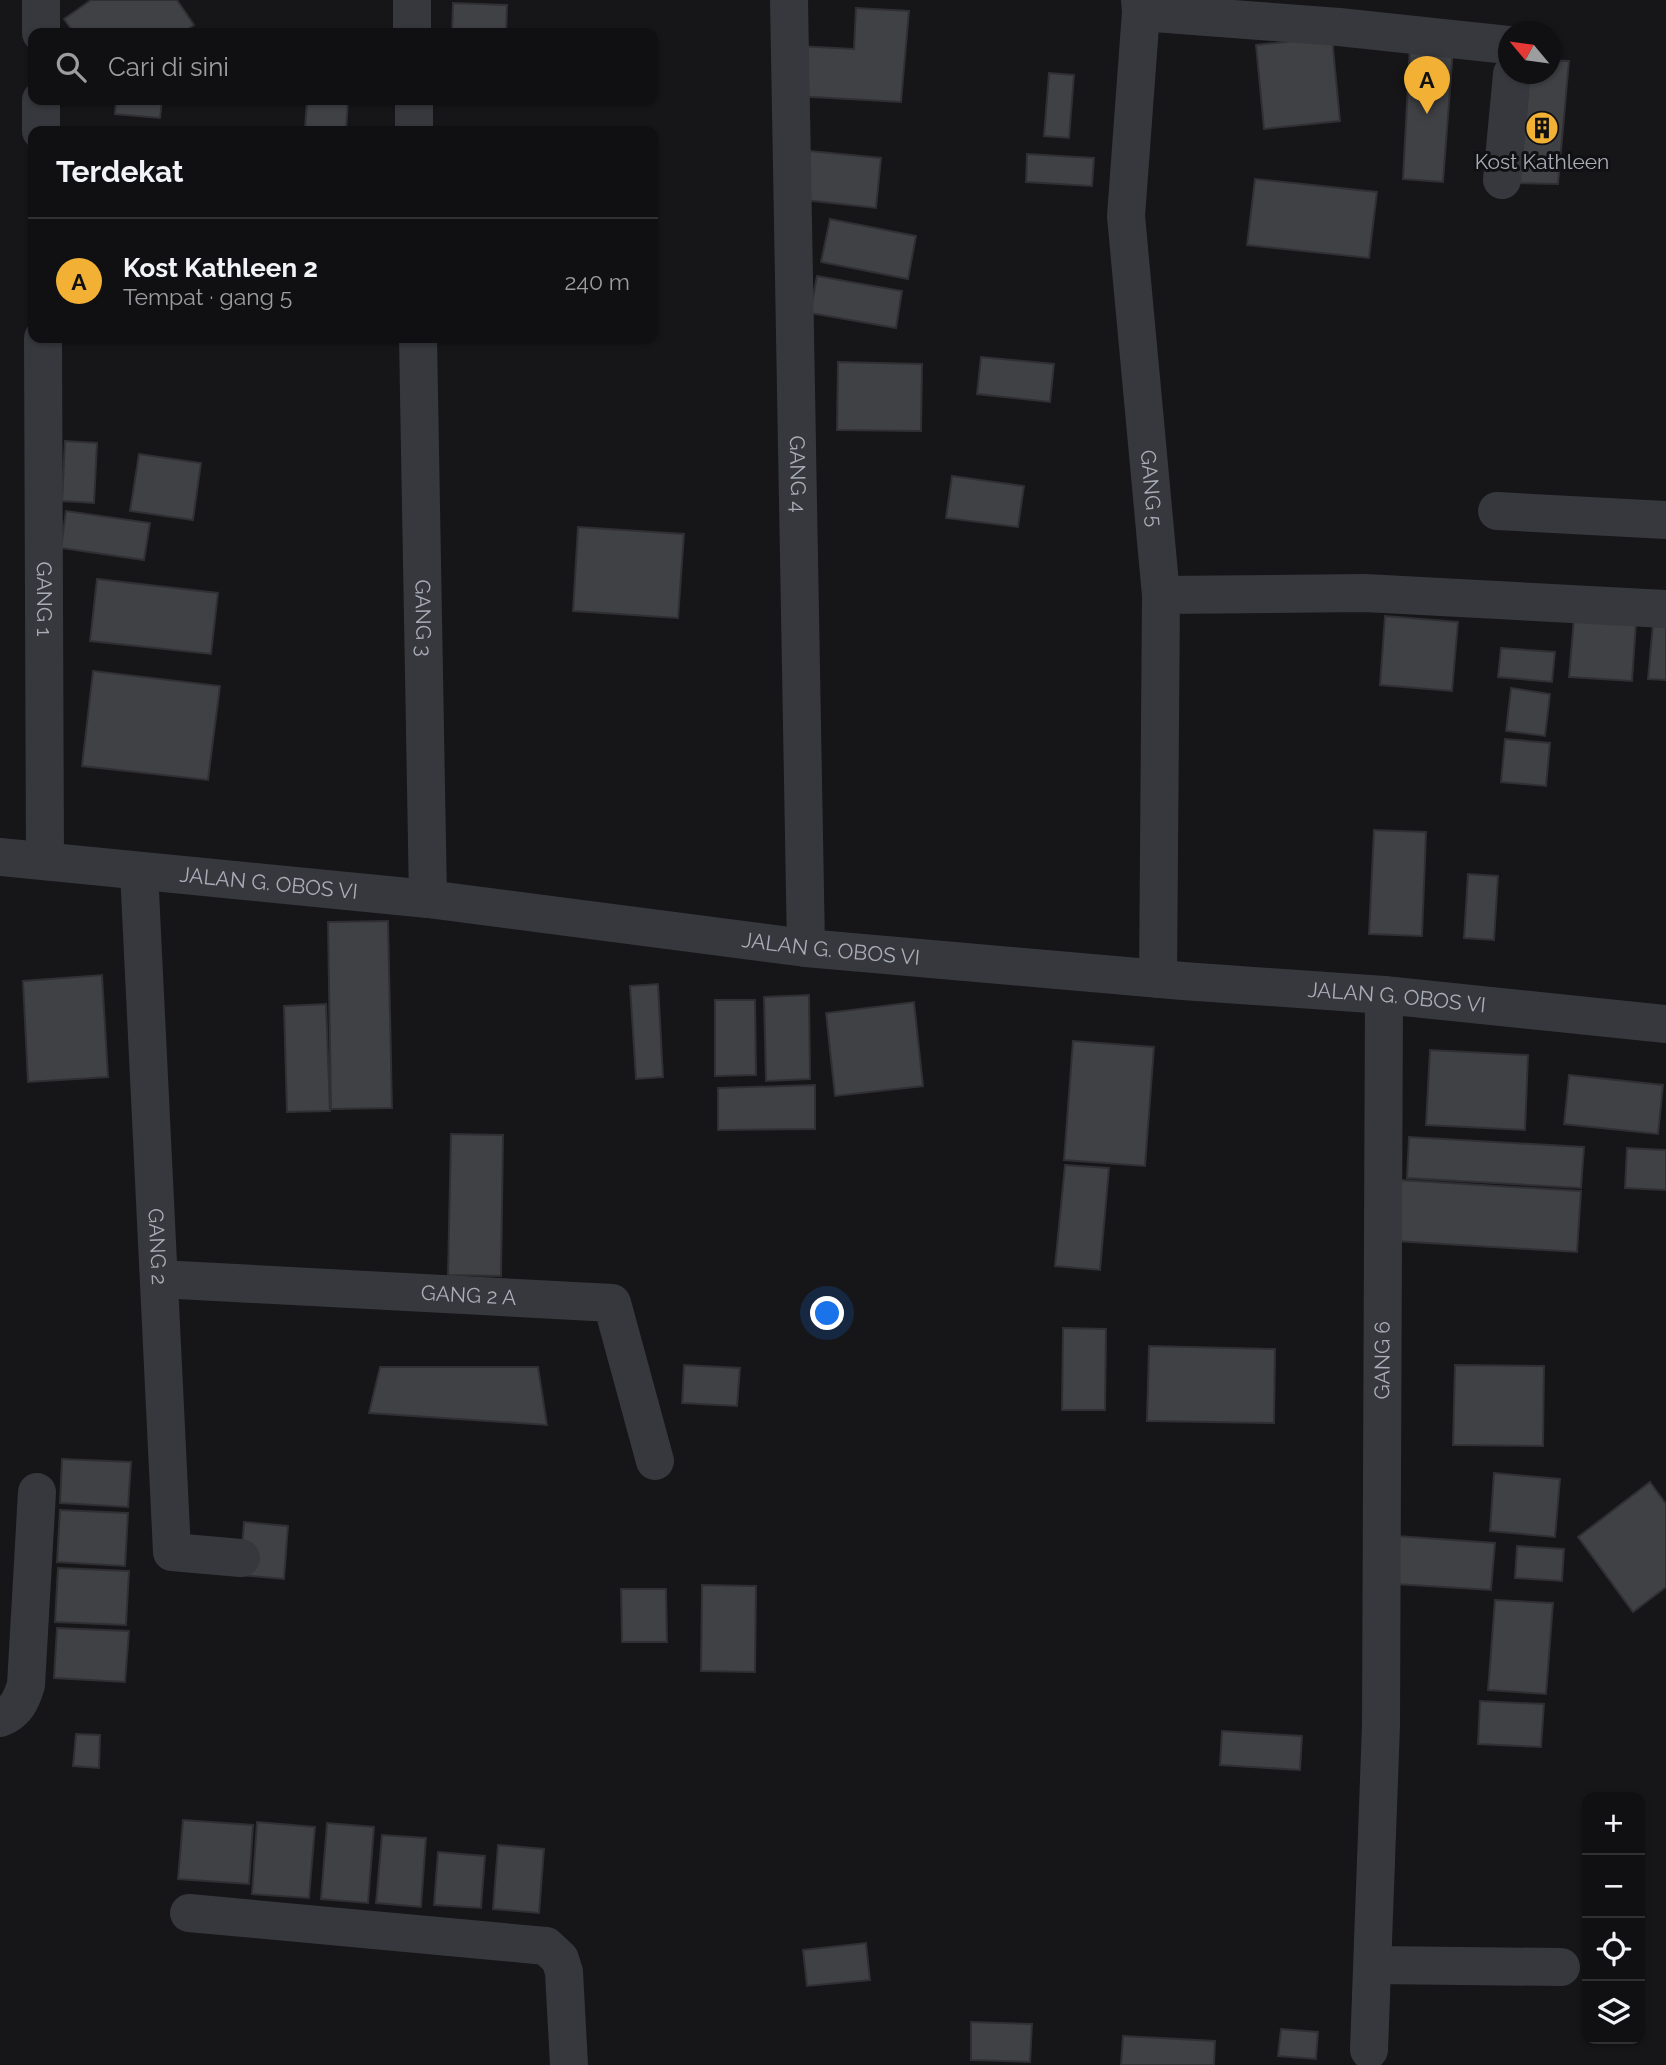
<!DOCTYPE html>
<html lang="id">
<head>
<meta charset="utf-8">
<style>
  body { margin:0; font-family:Raleway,sans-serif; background:#19191b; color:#f1f3f6 }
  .controls { position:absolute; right:21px; bottom:21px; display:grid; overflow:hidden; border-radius:14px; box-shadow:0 2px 5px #0004 }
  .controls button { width:63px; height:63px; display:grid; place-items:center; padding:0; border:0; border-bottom:2px solid #303032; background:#101012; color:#f1f3f6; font:35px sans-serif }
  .compass { position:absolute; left:1498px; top:21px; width:63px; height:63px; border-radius:50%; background:#101012; box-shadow:0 2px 5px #0004; rotate:299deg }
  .you { position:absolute; left:828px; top:1314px; width:24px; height:24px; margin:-18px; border:5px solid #fff; border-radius:50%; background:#1a73e8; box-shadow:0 0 0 10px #1a73e833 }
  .badge { display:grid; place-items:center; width:46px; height:46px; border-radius:50%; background:#f2b134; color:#111; font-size:23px; font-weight:700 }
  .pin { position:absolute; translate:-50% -58px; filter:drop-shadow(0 2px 4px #0008) }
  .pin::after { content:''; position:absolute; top:37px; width:24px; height:21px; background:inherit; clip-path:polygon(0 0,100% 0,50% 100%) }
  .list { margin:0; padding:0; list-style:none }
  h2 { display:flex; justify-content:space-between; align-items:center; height:91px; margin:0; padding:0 28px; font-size:30px }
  h2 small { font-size:23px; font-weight:400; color:#9c9d9f }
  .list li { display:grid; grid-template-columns:46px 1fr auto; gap:21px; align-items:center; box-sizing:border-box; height:126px; padding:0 28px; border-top:2px solid #303032 }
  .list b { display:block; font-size:26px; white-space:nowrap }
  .list p { margin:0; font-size:23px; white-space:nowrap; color:#9c9d9f }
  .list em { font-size:23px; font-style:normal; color:#9c9d9f }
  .icon { flex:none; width:38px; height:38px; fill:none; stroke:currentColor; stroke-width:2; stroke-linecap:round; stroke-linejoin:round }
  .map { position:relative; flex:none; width:1666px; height:2065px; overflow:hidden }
  .search { position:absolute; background:#101012; box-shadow:0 2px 5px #0004; left:28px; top:28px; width:630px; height:77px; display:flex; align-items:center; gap:18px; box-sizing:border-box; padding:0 24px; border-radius:14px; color:#9c9d9f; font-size:26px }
  .panel { position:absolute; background:#101012; box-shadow:0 2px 5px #0004; left:28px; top:126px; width:630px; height:217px; border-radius:14px }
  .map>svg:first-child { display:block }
  .building { fill:#404145; stroke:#303034; stroke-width:2 }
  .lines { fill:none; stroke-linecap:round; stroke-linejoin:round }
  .minor { stroke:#37383d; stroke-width:38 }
  .labels { text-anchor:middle; stroke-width:6; stroke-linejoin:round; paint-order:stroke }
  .poi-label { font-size:21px; fill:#a8adb8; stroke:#111113 }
  .street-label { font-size:21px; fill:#a8adb8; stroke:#111113 }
</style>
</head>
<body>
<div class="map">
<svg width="1666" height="2065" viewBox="0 0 1666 2065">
  <rect width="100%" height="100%" fill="#161618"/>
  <path class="building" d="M91,0H177L194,25L182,33H74L64,19Z
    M453,3L507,5L506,33H452Z
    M856,8L909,11L901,102L795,96L798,46L854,49Z
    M1332,37L1340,121L1264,129L1256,45Z
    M1410,46L1453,49L1443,182L1403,179Z
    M1550,60L1569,61L1558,184L1516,183L1527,74H1550Z
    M1049,73L1074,75L1069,138L1044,136Z
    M116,100H162L160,118L115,114Z
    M307,100H348L346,131L305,129Z
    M810,151L881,158L876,208L805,200Z
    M1027,154L1094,158L1092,186L1026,182Z
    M1255,179L1377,192L1369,258L1247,245Z
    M830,219L916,236L908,279L821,262Z
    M817,276L902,291L896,328L810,313Z
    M981,357L1054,364L1050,402L977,394Z
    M838,362L922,364L921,431L837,430Z
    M65,441L97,443L94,503L62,501Z
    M139,454L201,463L193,520L130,511Z
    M952,476L1024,486L1018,527L946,518Z
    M66,511L150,523L144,560L61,548Z
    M578,527L684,534L678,618L573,611Z
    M97,579L218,593L211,654L90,641Z
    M1385,616L1458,622L1452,691L1380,685Z
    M1574,619L1636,623L1632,681L1569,677Z
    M1653,624L1666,625V680L1648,679Z
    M1501,648L1555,652L1552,682L1498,677Z
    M93,671L220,686L208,780L82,766Z
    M1511,688L1550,694L1545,736L1506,731Z
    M1505,739L1550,743L1546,786L1501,782Z
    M1374,830L1426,832L1422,936L1369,934Z
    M1468,874L1498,876L1494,940L1464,938Z
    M388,921L392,1108L331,1109L328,922Z
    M102,975L108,1077L28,1082L23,981Z
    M658,984L663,1077L636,1079L630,986Z
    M809,995L810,1079L766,1081L764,997Z
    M715,1000H755L756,1075L715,1076Z
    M914,1002L923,1086L835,1096L826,1013Z
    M326,1004L330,1111L287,1112L284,1006Z
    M1073,1041L1154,1047L1145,1166L1064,1160Z
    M1430,1050L1528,1055L1525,1130L1426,1125Z
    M1569,1075L1663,1085L1658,1134L1564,1124Z
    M815,1085V1129L718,1130V1088Z
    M451,1134L503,1135L501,1276L448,1275Z
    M1409,1137L1584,1147L1581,1188L1407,1178Z
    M1627,1148L1666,1150V1190L1625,1188Z
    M1065,1165L1109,1168L1100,1270L1055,1266Z
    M1400,1180L1581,1191L1577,1252L1395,1241Z
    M1063,1328L1106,1329L1105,1410H1062Z
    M1149,1346L1275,1349L1274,1423L1147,1421Z
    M684,1365L740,1368L737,1406L682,1403Z
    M1455,1365L1544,1366L1543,1446L1453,1445Z
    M380,1367H538L547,1425L369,1413Z
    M62,1459L131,1462L128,1507L60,1503Z
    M1494,1473L1560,1479L1555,1537L1490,1531Z
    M1650,1482L1666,1504V1587L1633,1612L1578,1537Z
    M60,1510L128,1513L125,1566L57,1562Z
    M244,1522L288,1526L284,1579L240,1575Z
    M1397,1536L1495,1543L1491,1590L1395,1584Z
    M1517,1546L1564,1549L1562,1581L1515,1578Z
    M58,1568L129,1571L126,1625L55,1622Z
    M702,1585L756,1586L755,1672L701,1671Z
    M621,1589H666L667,1642H622Z
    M1495,1600L1553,1603L1546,1694L1488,1690Z
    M57,1628L129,1631L125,1682L54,1678Z
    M1480,1701L1544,1704L1541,1747L1478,1744Z
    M1222,1731L1302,1736L1300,1770L1220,1765Z
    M76,1734L100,1735L99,1768L73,1766Z
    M183,1820L253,1825L249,1884L178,1879Z
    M257,1822L315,1827L309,1898L252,1894Z
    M327,1823L374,1827L368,1903L321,1899Z
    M382,1835L426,1838L421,1907L376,1903Z
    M498,1845L544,1849L539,1913L493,1909Z
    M438,1852L485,1856L481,1908L434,1905Z
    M866,1943L870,1980L807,1986L803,1950Z
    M971,2022L1032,2024L1030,2062L971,2060Z
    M1281,2029L1318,2032L1316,2059L1278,2056Z
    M1123,2036L1215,2041L1214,2065H1121Z"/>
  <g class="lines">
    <g class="minor">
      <path d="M41,0V33"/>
      <path d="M412,0V33"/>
      <path id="s1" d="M789,0L806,948"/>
      <path id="s2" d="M1140,0L1141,12L1126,216L1161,595L1158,979"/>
      <path d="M1141,12L1339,27L1508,45"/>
      <path d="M41,100V131"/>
      <path d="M414,100V131"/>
      <path d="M1502,180L1512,74"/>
      <path id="s3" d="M43,338L45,861"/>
      <path id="s4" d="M418,338L428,899"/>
      <path d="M1497,511L1666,520"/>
      <path d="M1161,595L1365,593L1666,609"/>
      <path id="s5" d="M0,857L428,899L806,948L1183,981L1384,995L1666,1024"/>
      <path id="s6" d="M139,871L172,1552L241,1558"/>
      <path id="s7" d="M159,1279L612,1303L655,1461"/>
      <path d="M0,1718C16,1712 21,1701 26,1685L37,1492"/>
      <path d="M189,1913L546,1946L560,1959L564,1972L569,2065"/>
      <path d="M1373,1965L1561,1967"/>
      <path id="s8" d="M1369,2050L1381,1725L1384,995"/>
    </g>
  </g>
  <defs>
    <symbol id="building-disc" viewBox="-11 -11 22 22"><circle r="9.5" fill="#f2b134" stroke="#111113"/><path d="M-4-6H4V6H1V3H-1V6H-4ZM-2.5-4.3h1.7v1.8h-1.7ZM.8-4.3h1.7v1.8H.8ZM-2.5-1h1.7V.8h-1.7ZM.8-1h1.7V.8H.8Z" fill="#111"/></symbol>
  </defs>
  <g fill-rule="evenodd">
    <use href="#building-disc" x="1523" y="109" width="38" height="38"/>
  </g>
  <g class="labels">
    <g class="poi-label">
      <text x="1542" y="169">Kost Kathleen</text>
    </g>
    <g class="street-label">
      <text dy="7" stroke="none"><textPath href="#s1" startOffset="474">GANG 4</textPath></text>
      <text dy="7" stroke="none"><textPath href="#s2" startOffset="490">GANG 5</textPath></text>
      <text dy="7" stroke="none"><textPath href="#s3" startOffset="261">GANG 1</textPath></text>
      <text dy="7" stroke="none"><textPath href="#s4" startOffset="280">GANG 3</textPath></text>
      <text dy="7" stroke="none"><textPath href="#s5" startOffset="270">JALAN G. OBOS VI</textPath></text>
      <text dy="7" stroke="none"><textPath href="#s5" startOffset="836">JALAN G. OBOS VI</textPath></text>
      <text dy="7" stroke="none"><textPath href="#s5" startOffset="1404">JALAN G. OBOS VI</textPath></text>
      <text dy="7" stroke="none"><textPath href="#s6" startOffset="376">GANG 2</textPath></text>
      <text dy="7" stroke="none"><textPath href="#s7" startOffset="310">GANG 2 A</textPath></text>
      <text dy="7" stroke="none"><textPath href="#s8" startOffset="690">GANG 6</textPath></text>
    </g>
  </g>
</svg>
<div class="controls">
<button>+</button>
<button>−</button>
<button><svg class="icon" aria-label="locate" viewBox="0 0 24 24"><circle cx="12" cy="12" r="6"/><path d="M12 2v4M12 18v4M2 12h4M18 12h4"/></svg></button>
<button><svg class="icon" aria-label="layers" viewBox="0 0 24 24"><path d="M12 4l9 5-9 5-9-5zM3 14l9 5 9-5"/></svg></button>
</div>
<svg class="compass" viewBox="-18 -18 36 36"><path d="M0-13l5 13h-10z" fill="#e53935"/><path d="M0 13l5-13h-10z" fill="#9c9d9f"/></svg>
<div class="you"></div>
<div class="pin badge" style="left:1427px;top:114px">A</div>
<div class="search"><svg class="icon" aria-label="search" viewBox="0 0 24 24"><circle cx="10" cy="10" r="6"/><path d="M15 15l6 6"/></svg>Cari di sini</div>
<section class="panel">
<h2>Terdekat<small></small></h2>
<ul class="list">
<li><span class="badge">A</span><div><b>Kost Kathleen 2</b><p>Tempat · gang 5</p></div><em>240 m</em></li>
</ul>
</section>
</div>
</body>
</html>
